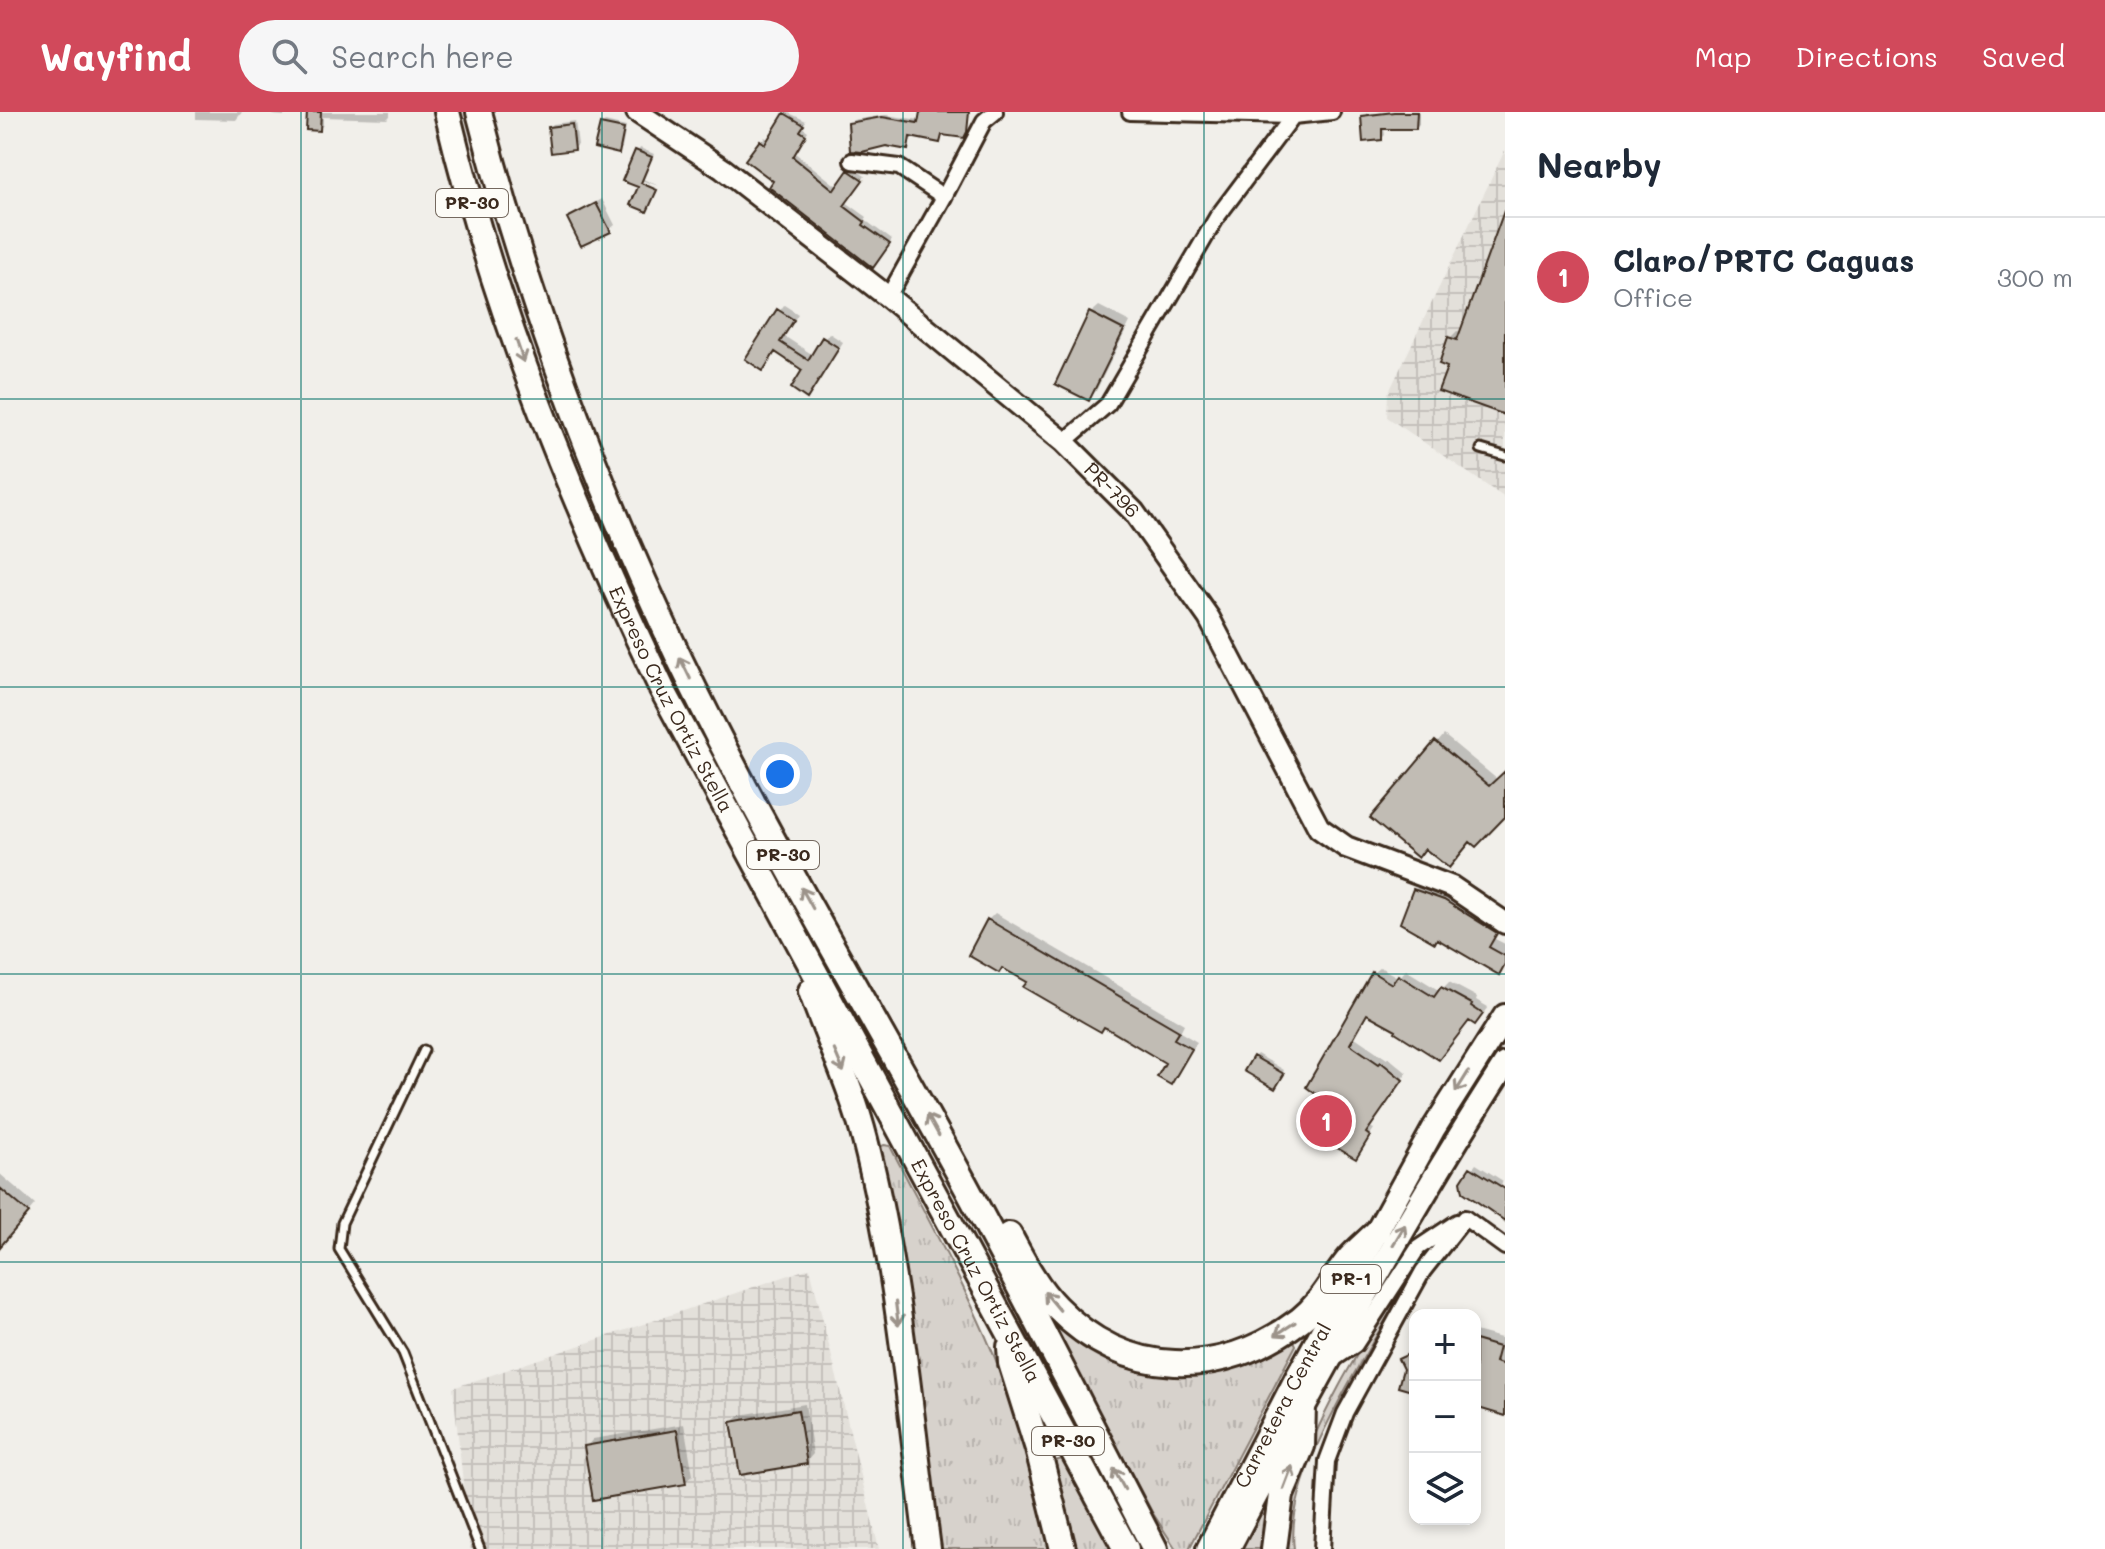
<!DOCTYPE html>
<html lang="en">
<head>
<meta charset="utf-8">
<style>
  body { margin:0; font-family:Mali,sans-serif; background:#f6f6f7; color:#1f2937 }
  .controls { position:absolute; right:24px; bottom:24px; display:grid; overflow:hidden; border-radius:16px; box-shadow:0 4px 12px #0003 }
  .controls button { width:72px; height:72px; display:grid; place-items:center; padding:0; border:0; border-bottom:2px solid #e0e1e3; background:#fff; color:#1f2937; font:40px sans-serif }
  .you { position:absolute; left:780px; top:662px; width:28px; height:28px; margin:-20px; border:6px solid #fff; border-radius:50%; background:#1a73e8; box-shadow:0 0 0 12px #1a73e833 }
  .badge { display:grid; place-items:center; width:52px; height:52px; border-radius:50%; background:#d1495b; color:#fff; font-size:26px; font-weight:700 }
  .pin { position:absolute; translate:-50% -50%; border:4px solid #fff; box-shadow:0 2px 8px #0006 }
  .list { margin:0; padding:0; list-style:none }
  h2 { display:flex; justify-content:space-between; align-items:center; height:104px; margin:0; padding:0 32px; font-size:34px }
  h2 small { font-size:26px; font-weight:400; color:#747a83 }
  .list li { display:grid; grid-template-columns:52px 1fr auto; gap:24px; align-items:center; box-sizing:border-box; height:120px; padding:0 32px; border-top:2px solid #e0e1e3 }
  .list b { display:block; font-size:30px; white-space:nowrap }
  .list p { margin:0; font-size:26px; white-space:nowrap; color:#747a83 }
  .list em { font-size:26px; font-style:normal; color:#747a83 }
  .icon { flex:none; width:44px; height:44px; fill:none; stroke:currentColor; stroke-width:2; stroke-linecap:round; stroke-linejoin:round }
  .map { position:relative; flex:none; width:1505px; height:1437px; overflow:hidden }
  header { display:flex; align-items:center; gap:48px; box-sizing:border-box; height:112px; padding:0 40px; background:#d1495b; color:#fff }
  header strong { font-size:38px }
  nav { display:flex; gap:44px; margin-inline-start:auto; font-size:28px }
  .search { width:560px; height:72px; background:#f6f6f7; display:flex; align-items:center; gap:20px; box-sizing:border-box; padding:0 28px; border-radius:44px; color:#747a83; font-size:30px }
  main { display:flex }
  aside { flex:1; background:#fff }
  .map>svg:first-child { display:block }
  .industrial { fill:url(#industrial-grid) }
  .grass { fill:url(#grass-tufts); stroke:#897e75; stroke-width:2 }
  .shadow { fill:#0003 }
  .building { fill:#c1bcb4; stroke:#3b2a1e; stroke-width:2 }
  .lines { fill:none; stroke-linecap:round; stroke-linejoin:round }
  .lane-casing { stroke:#3b2a1e; stroke-width:13 }
  .street-casing { stroke:#3b2a1e; stroke-width:20 }
  .secondary-casing { stroke:#3b2a1e; stroke-width:26 }
  .primary-casing { stroke:#3b2a1e; stroke-width:28 }
  .highway-casing { stroke:#3b2a1e; stroke-width:30 }
  .lane { stroke:#fdfcf7; stroke-width:7 }
  .street { stroke:#fdfcf7; stroke-width:14 }
  .secondary { stroke:#fdfcf7; stroke-width:20 }
  .primary { stroke:#fdfcf7; stroke-width:22 }
  .highway { stroke:#fdfcf7; stroke-width:24 }
  .oneway { stroke:#9c938a }
  .grid { fill:none; stroke:#0f766e; stroke-width:2; stroke-opacity:0.55 }
  .labels { text-anchor:middle; stroke-width:7; stroke-linejoin:round; paint-order:stroke }
  .shield { fill:#fdfcf7; stroke:#75695f; stroke-width:2 }
  .shield-label { font-size:18px; font-weight:bold; fill:#3b2a1e }
  .street-label { font-size:20px; fill:#3b2a1e; stroke:#fdfcf7 }
</style>
</head>
<body>
<header>
<strong>Wayfind</strong>
<div class="search"><svg class="icon" aria-label="search" viewBox="0 0 24 24"><circle cx="10" cy="10" r="6"/><path d="M15 15l6 6"/></svg>Search here</div>
<nav><a>Map</a><a>Directions</a><a>Saved</a></nav>
</header>
<main>
<div class="map">
<svg width="1505" height="1437" viewBox="0 0 1505 1437">
  <defs>
    <pattern id="industrial-grid" width="8" height="8" patternUnits="userSpaceOnUse" patternTransform="scale(2)"><rect width="8" height="8" fill="#e3e0da"/><path d="M0 4h8M4 0v8" fill="none" stroke="#c4c0bb"/></pattern>
    <pattern id="grass-tufts" width="24" height="20" patternUnits="userSpaceOnUse" patternTransform="scale(2)"><rect width="24" height="20" fill="#d7d2cc"/><path d="M3 7l-1-3M5 7V3M7 7l1-3M15 17l-1-3M17 17v-4M19 17l1-3" fill="none" stroke="#b9b4af"/></pattern>
  </defs>
  <rect width="100%" height="100%" fill="#f1efea"/>
  <filter id="ink" filterUnits="userSpaceOnUse"><feTurbulence type="fractalNoise" baseFrequency=".0125" numOctaves="2"/><feDisplacementMap in="SourceGraphic" scale="16" xChannelSelector="R" yChannelSelector="G"/><feConvolveMatrix kernelMatrix="1 2 1 2 8 2 1 2 1" color-interpolation-filters="sRGB"/></filter>
  <g filter="url(#ink)">
    <path class="industrial" d="M1505,38V386L1387,305L1388,282Z
      M810,1156L879,1437H470L453,1276Z"/>
    <path class="grass" d="M884,1033L890,1034C929,1110 972,1185 1003,1266C1014,1295 1022,1325 1029,1354L1035,1365L1052,1437H941L879,1036Z
      M1421,1144C1385,1220 1283,1353 1294,1437H1281C1281,1416 1288,1398 1294,1378C1320,1295 1369,1223 1414,1150Z
      M1048,1203L1086,1234L1109,1248L1142,1257L1289,1228L1294,1229L1296,1233L1189,1437H1176L1152,1400Z
      M1062,1347L1113,1437H1071L1049,1351Z
      M1269,1386L1263,1437H1243Z"/>
    <path class="shadow" d="M196,0H242L236,8L196,7Z
      M272,0H287L284,4L272,3Z
      M309,0H390V4L387,7L323,5V13L319,17Z
      M787,0L806,9L802,15L808,19L795,41L838,75L853,56L865,64L846,90L867,105L865,108L892,128L876,150L747,48L765,25L770,29Z
      M922,0H970L967,20L944,21L940,29L912,23L907,35L850,12L853,8L886,3L921,8Z
      M1419,0V12L1416,15H1384L1385,23L1382,26L1363,5L1367,1Z
      M575,9L578,33L574,36L550,15L553,12Z
      M605,10L626,15L622,36L618,40L602,13Z
      M640,36L654,42L643,67L659,74L640,68V72L657,80L647,98L633,92L641,74L625,68Z
      M602,87L615,113L609,118L569,106Z
      M1505,100V301L1450,254V226L1457,219L1462,220Z
      M784,193L798,202L784,224L813,243L829,221L843,230L812,279L805,257L776,238L748,247Z
      M1099,194L1130,210L1096,279L1089,286L1091,201Z
      M1444,623L1498,668L1505,661V703L1471,728L1426,735L1373,706Z
      M1422,771L1503,813L1495,827L1505,832V854L1499,860L1415,778Z
      M995,801L1184,912L1180,920L1197,930L1177,964L1170,971L1168,950L1029,869L988,808Z
      M1380,855L1399,866L1406,858L1440,879L1449,870L1477,885L1476,888L1488,895L1481,904L1470,908L1398,919L1369,900L1355,925L1387,947L1388,945L1407,961L1370,1015L1374,1017L1355,1045L1324,985L1373,861Z
      M1257,942L1284,958L1277,972L1254,945Z
      M1476,1052L1503,1069L1493,1086L1505,1087V1107L1463,1069Z
      M0,1062L35,1092L0,1133Z
      M1475,1219L1505,1227L1501,1243L1505,1244V1302L1475,1293Z
      M1415,1224V1278L1400,1247L1410,1238Z
      M805,1292L813,1342L806,1350L733,1310L740,1303Z
      M684,1312L693,1363L685,1370L586,1335L593,1327Z"/>
    <path class="building" d="M307,0H321L320,19L306,18Z
      M920,0H969L967,20L964,26L942,23L940,31L910,25L908,38L886,34L862,40L850,39L848,11L882,5L918,11Z
      M1394,0H1417L1416,17H1382V28L1363,30L1361,4Z
      M784,1L804,13L800,19L806,23L793,45L834,78L848,58L863,68L844,94L865,110L863,113L890,132L873,156L769,75L773,69L745,48L760,28L765,32Z
      M572,12L575,38L551,41L548,15Z
      M600,12L624,17L619,42L594,36Z
      M635,38L652,45L641,71L657,78L647,100L630,93L638,75L622,69Z
      M596,91L611,120L581,134L567,106Z
      M1504,99H1505V303L1438,279L1447,255L1439,252L1448,225L1457,228Z
      M777,197L794,208L780,230L808,248L822,225L839,236L807,287L791,276L802,258L775,240L763,259L745,247Z
      M1089,200L1124,218L1089,289L1055,272Z
      M1435,629L1489,674L1505,659V705L1476,735L1470,730L1449,756L1425,737L1418,746L1370,706Z
      M1413,777L1444,788L1497,821L1489,835L1505,844V852L1499,863L1437,827L1435,831L1400,811Z
      M987,807L1179,919L1174,927L1192,937L1171,973L1157,965L1165,951L1108,917L1104,915L1101,920L1085,911L1023,875L1027,870L1002,856L999,861L968,843Z
      M1372,860L1392,872L1398,863L1434,885L1441,875L1472,892L1471,894L1483,902L1475,913L1469,909L1439,948L1395,920L1396,918L1367,902L1350,932L1379,952L1381,950L1403,968L1366,1021L1370,1024L1356,1047L1303,1016L1321,986L1306,975Z
      M1253,944L1284,962L1275,977L1244,959Z
      M1470,1055L1505,1077V1109L1463,1080L1461,1069Z
      M0,1076L29,1101L0,1135Z
      M1475,1228L1499,1235L1495,1250L1505,1253V1304L1475,1295Z
      M1415,1239V1280L1398,1275L1403,1257L1398,1247Z
      M798,1298L807,1352L740,1363L731,1310Z
      M677,1318L686,1372L593,1388L584,1334Z"/>
    <g class="lines">
      <defs>
        <path id="lane" d="M1481,337L1505,344
          M424,938L342,1111L339,1137L403,1241L480,1437"/>
        <path id="street" d="M1130,0L1293,4L1332,0
          M852,49L899,55L944,85
          M888,185L944,85L984,9L995,0
          M1064,330L1108,292L1217,105L1293,4
          M1465,1106L1505,1135
          M1331,1249L1355,1233L1418,1136L1457,1110
          M1322,1437L1327,1349L1345,1301L1423,1159L1465,1106"/>
        <g id="secondary">
          <path id="s1" d="M637,0L723,57L888,185L1064,330L1134,400L1209,506L1319,716L1346,735L1452,775L1505,811"/>
        </g>
        <g id="primary">
          <path id="s2" d="M1208,1437L1297,1265L1434,1016L1505,904"/>
          <path d="M1228,1437C1314,1272 1404,1109 1505,952"/>
        </g>
        <g id="highway">
          <path id="s3" d="M447,0C495,200 573,392 662,577L1126,1437"/>
          <path d="M479,0C527,188 597,373 680,548C762,718 860,881 951,1047C1022,1176 1087,1307 1155,1437"/>
          <path d="M811,879C829,929 852,976 865,1028C899,1161 910,1301 928,1437"/>
          <path d="M1009,1123C1022,1147 1036,1175 1056,1195C1126,1267 1221,1268 1300,1208C1322,1191 1333,1166 1350,1146C1358,1137 1368,1129 1377,1120"/>
          <path d="M1010,1235L1011,1251L1038,1337L1063,1437"/>
          <path d="M1274,1437L1281,1383L1302,1334L1303,1293"/>
        </g>
      </defs>
      <use href="#lane" class="lane-casing"/>
      <use href="#street" class="street-casing"/>
      <use href="#secondary" class="secondary-casing"/>
      <use href="#primary" class="primary-casing"/>
      <use href="#highway" class="highway-casing"/>
      <use href="#lane" class="lane"/>
      <use href="#street" class="street"/>
      <use href="#secondary" class="secondary"/>
      <use href="#primary" class="primary"/>
      <use href="#highway" class="highway"/>
    </g>
    <defs><path id="oneway-shaft" d="M-6 0H5M1.5-3L5.5 0L1.5 3" fill="none" stroke-width="1.6" stroke-linecap="round" stroke-linejoin="round" transform="scale(2)"/></defs>
    <g class="oneway">
      <use href="#oneway-shaft" transform="translate(520 239) rotate(71)"/>
      <use href="#oneway-shaft" transform="translate(685 556) rotate(-116)"/>
      <use href="#oneway-shaft" transform="translate(807 786) rotate(-119)"/>
      <use href="#oneway-shaft" transform="translate(839 949) rotate(67)"/>
      <use href="#oneway-shaft" transform="translate(1462 970) rotate(122)"/>
      <use href="#oneway-shaft" transform="translate(933 1013) rotate(-119)"/>
      <use href="#oneway-shaft" transform="translate(1399 1123) rotate(-59)"/>
      <use href="#oneway-shaft" transform="translate(1052 1189) rotate(-130)"/>
      <use href="#oneway-shaft" transform="translate(897 1202) rotate(83)"/>
      <use href="#oneway-shaft" transform="translate(1285 1217) rotate(147)"/>
      <use href="#oneway-shaft" transform="translate(1288 1365) rotate(-69)"/>
      <use href="#oneway-shaft" transform="translate(1119 1367) rotate(-118)"/>
    </g>
  </g>
  <path class="grid" d="M301,0V1437M602,0V1437M903,0V1437M1204,0V1437M0,287H1505M0,575H1505M0,862H1505M0,1150H1505"/>
  <g class="labels">
    <g class="shield">
      <rect x="436" y="77" width="72" height="28" rx="6"/>
      <rect x="747" y="729" width="72" height="28" rx="6"/>
      <rect x="1321" y="1153" width="60" height="28" rx="6"/>
      <rect x="1032" y="1315" width="72" height="28" rx="6"/>
    </g>
    <g class="shield-label">
      <text x="472" y="97">PR-30</text>
      <text x="783" y="749">PR-30</text>
      <text x="1351" y="1173">PR-1</text>
      <text x="1068" y="1335">PR-30</text>
    </g>
    <g class="street-label">
      <text dy="7" stroke="none"><textPath href="#s1" startOffset="608">PR-796</textPath></text>
      <text dy="7" stroke="none"><textPath href="#s3" startOffset="630">Expreso Cruz Ortiz Stella</textPath></text>
      <text dy="7" stroke="none"><textPath href="#s3" startOffset="1278">Expreso Cruz Ortiz Stella</textPath></text>
      <text dy="7" stroke="none"><textPath href="#s2" startOffset="162">Carretera Central</textPath></text>
    </g>
  </g>
</svg>
<div class="controls">
<button>+</button>
<button>−</button>
<button><svg class="icon" aria-label="layers" viewBox="0 0 24 24"><path d="M12 4l9 5-9 5-9-5zM3 14l9 5 9-5"/></svg></button>
</div>
<div class="you"></div>
<div class="pin badge" style="left:1326px;top:1009px">1</div>
</div>
<aside>
<h2>Nearby<small></small></h2>
<ul class="list">
<li><span class="badge">1</span><div><b>Claro/PRTC Caguas</b><p>Office</p></div><em>300 m</em></li>
</ul>
</aside>
</main>
</body>
</html>
